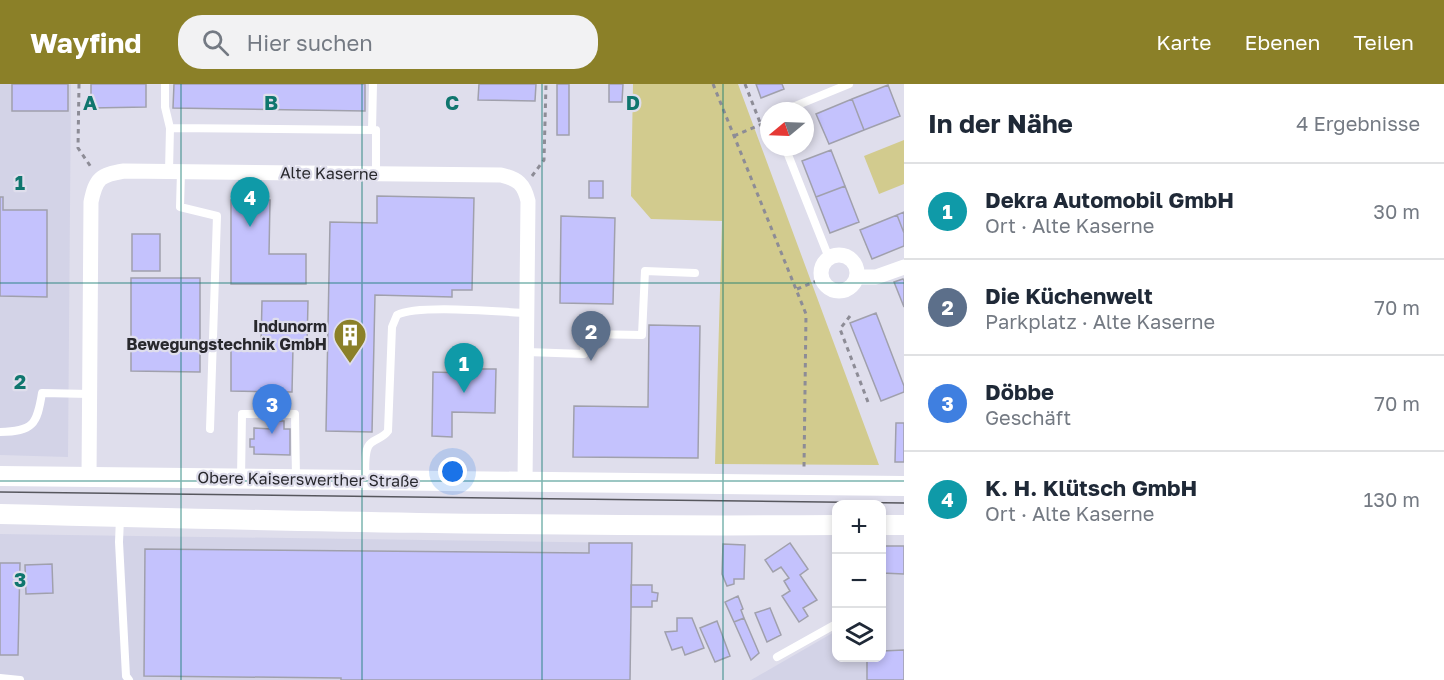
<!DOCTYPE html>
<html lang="de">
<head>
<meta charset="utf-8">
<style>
  body { margin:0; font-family:"Golos Text",sans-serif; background:#f2f2f3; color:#1f2937 }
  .controls { position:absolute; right:18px; bottom:18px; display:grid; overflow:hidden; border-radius:12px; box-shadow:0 3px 9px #0003 }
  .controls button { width:54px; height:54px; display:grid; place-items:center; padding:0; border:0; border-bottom:2px solid #e0e1e3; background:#fff; color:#1f2937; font:30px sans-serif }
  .compass { position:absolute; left:760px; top:18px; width:54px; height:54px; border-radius:50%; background:#fff; box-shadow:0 3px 9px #0003; rotate:251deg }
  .you { position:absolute; left:453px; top:388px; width:21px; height:21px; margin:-15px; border:4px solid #fff; border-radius:50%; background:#1a73e8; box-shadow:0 0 0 9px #1a73e833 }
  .badge { display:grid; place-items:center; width:39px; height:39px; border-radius:50%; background:#8b8028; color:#fff; font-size:20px; font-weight:700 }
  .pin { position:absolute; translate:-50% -50px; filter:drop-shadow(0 2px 3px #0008) }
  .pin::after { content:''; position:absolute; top:32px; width:21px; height:18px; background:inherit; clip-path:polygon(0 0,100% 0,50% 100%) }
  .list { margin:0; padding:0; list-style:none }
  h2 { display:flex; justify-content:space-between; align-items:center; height:78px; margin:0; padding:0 24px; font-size:26px }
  h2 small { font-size:20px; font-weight:400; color:#747a83 }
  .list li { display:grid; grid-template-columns:39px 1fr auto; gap:18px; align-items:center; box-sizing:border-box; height:96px; padding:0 24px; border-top:2px solid #e0e1e3 }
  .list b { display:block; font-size:22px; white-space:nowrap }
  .list p { margin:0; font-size:20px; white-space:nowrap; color:#747a83 }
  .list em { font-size:20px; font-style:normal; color:#747a83 }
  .icon { flex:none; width:33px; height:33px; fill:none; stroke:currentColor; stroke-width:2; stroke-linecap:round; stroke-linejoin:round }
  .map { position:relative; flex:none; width:904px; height:596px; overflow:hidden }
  header { display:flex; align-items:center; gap:36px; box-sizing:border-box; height:84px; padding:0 30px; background:#8b8028; color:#fff }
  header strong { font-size:28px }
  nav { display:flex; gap:33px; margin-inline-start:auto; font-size:21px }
  .search { width:420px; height:54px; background:#f2f2f3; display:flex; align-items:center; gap:15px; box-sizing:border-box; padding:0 21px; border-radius:24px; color:#747a83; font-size:22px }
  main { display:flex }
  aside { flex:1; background:#fff }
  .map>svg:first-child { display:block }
  .built { fill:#d3d3e7 }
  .green { fill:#d2cb8e }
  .building { fill:#c4c2fd; stroke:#a0a0ac; stroke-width:1.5 }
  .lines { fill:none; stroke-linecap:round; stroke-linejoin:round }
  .path { stroke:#8d8c96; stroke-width:3; stroke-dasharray:4.5 4.5; stroke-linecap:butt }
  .service { stroke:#fff; stroke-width:8 }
  .minor { stroke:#fff; stroke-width:15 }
  .tertiary { stroke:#fff; stroke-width:20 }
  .tram { stroke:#57575e; stroke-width:1.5 }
  .grid { fill:none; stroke:#0f766e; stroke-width:1.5; stroke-opacity:0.55 }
  .labels { text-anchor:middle; stroke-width:4.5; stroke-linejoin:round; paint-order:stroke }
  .street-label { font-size:16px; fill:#28282d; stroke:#dfdeec }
  .poi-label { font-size:16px; font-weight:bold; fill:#28282d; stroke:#dfdeec; text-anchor:end }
  .grid-label { font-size:20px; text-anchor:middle; font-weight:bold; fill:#0f766e; stroke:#dfdeec; stroke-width:4.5; stroke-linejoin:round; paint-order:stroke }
</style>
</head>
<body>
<header>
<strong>Wayfind</strong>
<div class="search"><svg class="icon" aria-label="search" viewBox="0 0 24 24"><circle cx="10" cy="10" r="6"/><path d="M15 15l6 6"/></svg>Hier suchen</div>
<nav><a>Karte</a><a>Ebenen</a><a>Teilen</a></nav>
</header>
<main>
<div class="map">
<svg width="904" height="596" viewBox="0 0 904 596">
  <rect width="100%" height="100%" fill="#dfdeec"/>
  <path class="built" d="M0,0H71L68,373L0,371Z
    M0,450L632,459L630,596H0Z
    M882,463H904V596H751L836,547V574H882Z"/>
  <path class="green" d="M633,0H738L879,381L715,380L722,137L651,135L631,112Z
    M904,56V100L879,110L864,72Z"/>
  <path class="building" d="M12,0H68V27H12Z
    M91,0H146V23L91,24Z
    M174,0H365V27L173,24Z
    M479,0H536L535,17L478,16Z
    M557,0H569V51H557Z
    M609,0H623L622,18H609Z
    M756,0H782L784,5L761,14Z
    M888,1L900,32L864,46L852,15Z
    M852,15L864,46L829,60L816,30Z
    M831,66L845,102L816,113L802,77Z
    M589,97H603V114H589Z
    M845,102L859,138L830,149L816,113Z
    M377,112L474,114L472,206H452V213L375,211L372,348L326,347L330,138L377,139Z
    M0,113H3V126H47V213L0,212Z
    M231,116H270L269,170H306V200H231Z
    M904,128V149L897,131Z
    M897,131L904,149V162L872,175L860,146Z
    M561,132L615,134L613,220L560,219Z
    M132,150H160V187H132Z
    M131,194H200V288L131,287Z
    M903,195L904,197V223L894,198Z
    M262,217H308L307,263H293L292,308L231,307V260L261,261Z
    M876,229L904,302V308L881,317L850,239Z
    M649,241L700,242L698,374L573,373L574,322L648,323Z
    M464,276H480V285H496L495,329L452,328V353L432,352L433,288L464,289Z
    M271,337H284V345H290V371L254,370V363H250V355H254V344L271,345Z
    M896,339H904V378H895Z
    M589,459H632L630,596H341V594L144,592L145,465L589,469Z
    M790,459L808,485L800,491L817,516L803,524L808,532L799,538L782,512L790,507L784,497L789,494L781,483L773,488L765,476Z
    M723,460L745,461L744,495H734V500L727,502L722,490Z
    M882,462H904V490L882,489Z
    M0,479H20L18,571H0Z
    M52,480L53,509L26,510L25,481Z
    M631,501H652V508L658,509L657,517H652V523H631Z
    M738,512L743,525L741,526L744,534L734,538L725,518Z
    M770,524L781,551L767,558L755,529Z
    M677,534H692L704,564L685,571L682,563L672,566L665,548L677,547Z
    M744,534L759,569L751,576L734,538Z
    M717,537L730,572L715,578L700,544Z
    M904,566V596H867V574H882V567Z"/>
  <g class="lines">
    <path class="path" d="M79,0L78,64L91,83
      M713,0L806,230L804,383
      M745,0L761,41
      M734,52L769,37
      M532,92L544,76L546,0
      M797,205L821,195
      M850,232L840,245L868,318"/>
    <path class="service" d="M165,0V23L170,44
      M783,27L849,0
      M372,46L373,0
      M785,63L829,174
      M169,87L170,44L372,46H376V89
      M181,87L180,123L217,132L210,345
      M527,268L584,270L585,250L642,251L645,187L695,189
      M0,348C33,347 37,341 42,309L90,310
      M241,394L242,330H295L296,394
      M365,394C366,385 363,365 371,359C377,354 383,354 388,347L392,243L397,231C418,220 500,228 528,229
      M120,434L119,458L126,592L129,596
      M777,573L836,540
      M0,594L20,596"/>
    <path class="minor" d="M821 189a18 18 0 1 1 36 0a18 18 0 1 1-36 0Z
      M857,193H876L904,183
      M89,393L91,118C96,94 100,91 124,87L501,91C518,95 524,100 528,117L525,398"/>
    <path class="tertiary" d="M0,392L904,402
      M0,430C279,437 558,443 836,441
      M882,441H904"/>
    <path class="tram" d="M0,408L904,419"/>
  </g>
  <path class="grid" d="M181,0V596M362,0V596M542,0V596M723,0V596M0,199H904M0,397H904"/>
  <defs>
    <symbol id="building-pin" viewBox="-11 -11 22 30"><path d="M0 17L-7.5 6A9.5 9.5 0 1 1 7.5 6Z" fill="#8b8028" stroke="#dfdeec"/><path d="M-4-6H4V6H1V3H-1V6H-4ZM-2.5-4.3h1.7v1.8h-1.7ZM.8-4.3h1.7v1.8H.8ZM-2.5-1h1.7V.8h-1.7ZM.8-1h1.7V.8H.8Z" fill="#fff"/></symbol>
  </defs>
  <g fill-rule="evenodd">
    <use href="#building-pin" x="331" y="232" width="38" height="52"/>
  </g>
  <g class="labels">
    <g class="street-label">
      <text transform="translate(329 89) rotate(1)" y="6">Alte Kaserne</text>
      <text transform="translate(308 395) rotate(1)" y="6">Obere Kaiserswerther Straße</text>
    </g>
    <g class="poi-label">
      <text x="327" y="248">Indunorm<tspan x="327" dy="18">Bewegungstechnik GmbH</tspan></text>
    </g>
  </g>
  <g class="grid-label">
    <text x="90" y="26">A</text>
    <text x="271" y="26">B</text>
    <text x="452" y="26">C</text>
    <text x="633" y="26">D</text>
    <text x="20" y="106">1</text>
    <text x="20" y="305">2</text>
    <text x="20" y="503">3</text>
  </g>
</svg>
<div class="controls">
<button>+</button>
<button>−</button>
<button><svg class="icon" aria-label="layers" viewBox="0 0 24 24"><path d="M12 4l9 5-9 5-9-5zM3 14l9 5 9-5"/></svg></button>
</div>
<svg class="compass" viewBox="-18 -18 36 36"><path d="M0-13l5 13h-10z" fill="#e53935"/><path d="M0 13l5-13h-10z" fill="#747a83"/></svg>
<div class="you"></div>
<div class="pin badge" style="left:464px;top:309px;background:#0f9aa8">1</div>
<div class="pin badge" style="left:591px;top:277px;background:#5c6f8a">2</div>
<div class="pin badge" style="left:272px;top:350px;background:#3f7fe0">3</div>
<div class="pin badge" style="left:250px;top:143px;background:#0f9aa8">4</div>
</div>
<aside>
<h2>In der Nähe<small>4 Ergebnisse</small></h2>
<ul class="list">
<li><span class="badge" style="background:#0f9aa8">1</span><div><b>Dekra Automobil GmbH</b><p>Ort · Alte Kaserne</p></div><em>30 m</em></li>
<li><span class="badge" style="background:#5c6f8a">2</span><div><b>Die Küchenwelt</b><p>Parkplatz · Alte Kaserne</p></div><em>70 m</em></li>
<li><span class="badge" style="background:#3f7fe0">3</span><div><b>Döbbe</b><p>Geschäft</p></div><em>70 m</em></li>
<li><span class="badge" style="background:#0f9aa8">4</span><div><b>K. H. Klütsch GmbH</b><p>Ort · Alte Kaserne</p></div><em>130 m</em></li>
</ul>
</aside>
</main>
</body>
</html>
